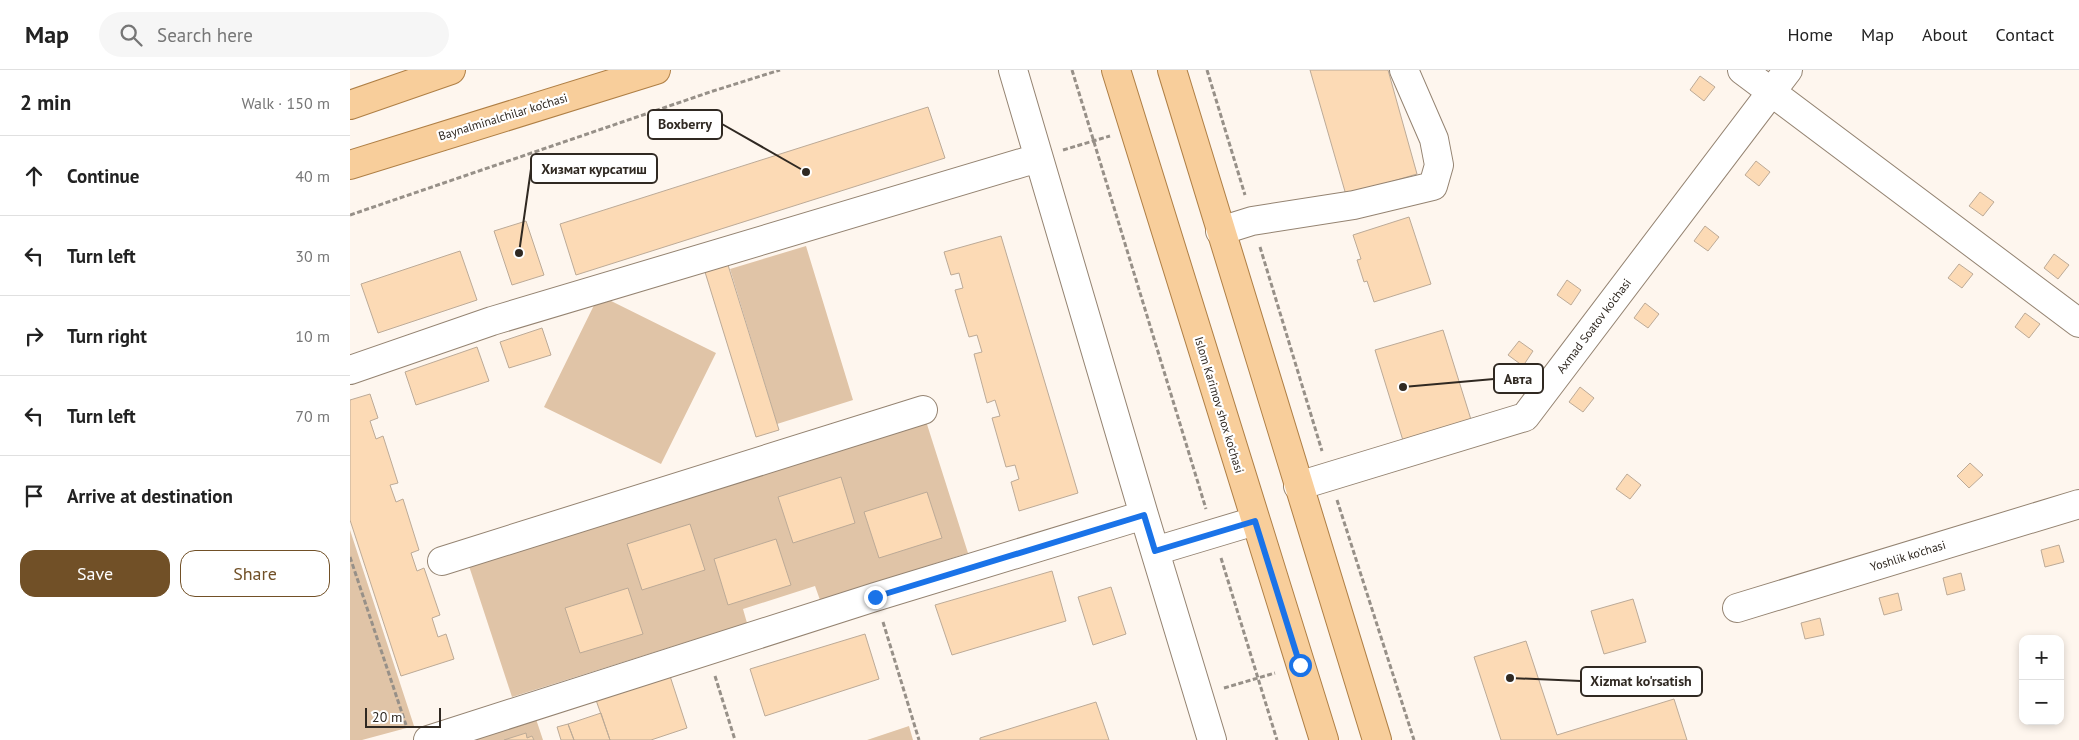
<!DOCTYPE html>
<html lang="en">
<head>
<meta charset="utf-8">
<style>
  body { margin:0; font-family:"PT Sans",sans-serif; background:#f6f6f6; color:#222 }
  .controls { position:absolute; right:15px; bottom:15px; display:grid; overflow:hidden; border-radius:10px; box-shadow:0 2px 8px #0003 }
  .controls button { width:45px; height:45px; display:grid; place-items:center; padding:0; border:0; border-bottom:1px solid #e0e0e0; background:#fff; color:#222; font:25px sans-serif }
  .scale { position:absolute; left:15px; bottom:12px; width:76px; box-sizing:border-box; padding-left:5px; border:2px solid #302922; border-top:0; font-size:14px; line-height:18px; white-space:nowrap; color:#302922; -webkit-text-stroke:4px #fff; paint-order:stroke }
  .stop { position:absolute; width:15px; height:15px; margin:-11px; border:4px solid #1a73e8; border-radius:50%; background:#fff }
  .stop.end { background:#1a73e8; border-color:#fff; box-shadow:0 1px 5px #0008 }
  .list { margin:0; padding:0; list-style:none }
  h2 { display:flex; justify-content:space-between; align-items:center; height:65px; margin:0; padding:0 20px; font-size:21px }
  h2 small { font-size:16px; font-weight:400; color:#767676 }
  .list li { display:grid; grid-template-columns:32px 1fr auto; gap:15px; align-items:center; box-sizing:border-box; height:80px; padding:0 20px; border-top:1px solid #e0e0e0 }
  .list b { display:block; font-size:19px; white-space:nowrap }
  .list em { font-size:16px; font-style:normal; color:#767676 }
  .actions { display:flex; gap:10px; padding:15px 20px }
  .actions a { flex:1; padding:11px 0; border:1px solid #715027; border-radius:15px; text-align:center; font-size:18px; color:#715027 }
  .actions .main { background:#715027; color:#fff }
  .icon { flex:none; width:28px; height:28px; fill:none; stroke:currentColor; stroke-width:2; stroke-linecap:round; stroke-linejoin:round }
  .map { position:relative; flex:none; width:1729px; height:670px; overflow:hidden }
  header { display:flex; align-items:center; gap:30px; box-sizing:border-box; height:70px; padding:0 25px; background:#fff; border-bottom:1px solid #e0e0e0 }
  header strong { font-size:24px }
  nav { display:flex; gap:28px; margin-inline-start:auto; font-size:18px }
  .search { width:350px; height:45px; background:#f6f6f6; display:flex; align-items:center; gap:12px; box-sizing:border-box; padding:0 18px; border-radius:28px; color:#767676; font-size:19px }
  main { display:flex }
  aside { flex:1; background:#fff }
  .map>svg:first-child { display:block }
  .green { fill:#e0c4a7 }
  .building { fill:#fcdab5; stroke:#bcaa97 }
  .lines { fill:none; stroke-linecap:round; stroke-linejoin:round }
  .minor-casing { stroke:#948371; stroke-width:30 }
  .major-casing { stroke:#af7f45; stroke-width:30 }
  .path { stroke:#979088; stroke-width:3; stroke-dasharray:5 2.5; stroke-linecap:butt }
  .minor { stroke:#fff; stroke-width:28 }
  .major { stroke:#f8ce9b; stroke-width:28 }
  .route { stroke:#1a73e8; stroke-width:6 }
  .labels { text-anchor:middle; stroke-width:4.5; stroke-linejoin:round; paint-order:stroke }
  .street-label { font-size:12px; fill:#302922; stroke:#fff }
  .leader { fill:none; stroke:#302922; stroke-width:2 }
  .callout-dot { fill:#302922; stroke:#fff; stroke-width:2 }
  .callout { fill:#fff; stroke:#302922; stroke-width:2 }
  .callout-label { font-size:14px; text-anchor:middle; font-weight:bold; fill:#302922 }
</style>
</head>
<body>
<header>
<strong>Map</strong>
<div class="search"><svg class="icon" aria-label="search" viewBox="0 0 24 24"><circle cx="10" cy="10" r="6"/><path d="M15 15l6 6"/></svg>Search here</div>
<nav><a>Home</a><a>Map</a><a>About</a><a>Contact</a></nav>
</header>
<main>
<aside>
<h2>2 min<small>Walk · 150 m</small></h2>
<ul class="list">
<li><svg class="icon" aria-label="ahead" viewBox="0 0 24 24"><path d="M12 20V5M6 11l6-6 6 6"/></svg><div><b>Continue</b></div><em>40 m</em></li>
<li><svg class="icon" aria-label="left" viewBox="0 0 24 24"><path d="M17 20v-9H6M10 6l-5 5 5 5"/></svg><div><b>Turn left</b></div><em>30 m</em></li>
<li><svg class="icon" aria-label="right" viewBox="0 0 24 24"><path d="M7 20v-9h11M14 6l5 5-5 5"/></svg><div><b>Turn right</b></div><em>10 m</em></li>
<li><svg class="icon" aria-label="left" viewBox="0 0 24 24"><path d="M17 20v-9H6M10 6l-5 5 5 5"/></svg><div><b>Turn left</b></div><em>70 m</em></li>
<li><svg class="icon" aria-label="arrive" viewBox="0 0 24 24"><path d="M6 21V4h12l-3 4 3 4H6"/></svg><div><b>Arrive at destination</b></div></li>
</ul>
<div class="actions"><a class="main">Save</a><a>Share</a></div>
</aside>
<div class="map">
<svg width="1729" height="670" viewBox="0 0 1729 670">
  <rect width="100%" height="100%" fill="#fef6ee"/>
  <path class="green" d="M456,176L503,330L427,354L380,199Z
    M249,225L366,283L311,394L194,337Z
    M575,348L618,483L470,530L465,516L393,539L397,553L162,627L117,490Z
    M0,460L64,656L12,670H0Z
    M185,646L193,670H115Z
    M559,656L563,670H517Z"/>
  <path class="building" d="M960,0H1038L1067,104L996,125Z
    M1350,6L1365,17L1354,31L1340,20Z
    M578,37L595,88L226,205L210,154Z
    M1406,91L1420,102L1409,116L1395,105Z
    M1630,122L1644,132L1633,146L1619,136Z
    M1059,147L1081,214L1024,232L1017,211L1014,212L1007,190L1011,189L1003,165Z
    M176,151L194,205L162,215L144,161Z
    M1355,156L1369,167L1358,181L1344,171Z
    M651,166L728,423L669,441L661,412L669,409L665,395L656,397L642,348L650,346L645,330L637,333L624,284L632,282L627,265L619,267L605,220L613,218L609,203L601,205L594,182Z
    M110,181L127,230L28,263L11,214Z
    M1704,184L1719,195L1708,209L1694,198Z
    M1609,194L1623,204L1612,218L1598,208Z
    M378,195L429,360L406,367L355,202Z
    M1217,210L1231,220L1221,235L1207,225Z
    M1295,233L1309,244L1298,258L1284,248Z
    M1675,243L1690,254L1679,268L1665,257Z
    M192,258L201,285L159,298L150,272Z
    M1093,260L1123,356L1055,377L1025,280Z
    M1169,271L1183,281L1173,296L1158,285Z
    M127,277L139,311L66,335L55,302Z
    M1230,317L1244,328L1233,342L1219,332Z
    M20,324L28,348L20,351L26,369L33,366L48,413L40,415L46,432L53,429L69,480L61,483L67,501L74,498L90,545L82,548L88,567L96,564L104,589L51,606L0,450V330Z
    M1620,393L1633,405L1619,418L1607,406Z
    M1277,404L1291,415L1280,429L1266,419Z
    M491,407L505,453L443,473L428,427Z
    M577,422L592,468L529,488L514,442Z
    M340,454L355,500L292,520L277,474Z
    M426,469L441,515L378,535L364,489Z
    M1709,475L1714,492L1695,497L1691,480Z
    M702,501L716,551L602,585L585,535Z
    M1611,503L1615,520L1597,525L1593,508Z
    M761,517L776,564L743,575L728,527Z
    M278,518L293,564L230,583L215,538Z
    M1548,523L1552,540L1534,545L1529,528Z
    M1283,529L1296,572L1254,584L1241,541Z
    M1470,548L1474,565L1455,569L1451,553Z
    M515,564L529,609L415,646L400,599Z
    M1176,571L1207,665L1324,629L1337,670H1151L1124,587Z
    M320,606L337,658L301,670H260L246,630Z
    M746,632L759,670H630V668Z
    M251,643L260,670H224L218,654Z
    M218,654L224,670H211L207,657Z
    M176,663L177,668L182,666L184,670H154Z"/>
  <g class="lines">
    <defs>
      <path id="minor" d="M663,0L794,445L862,670
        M1392,0L1729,253
        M870,161L902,151L1004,135L1083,116L1089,95L1084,69L1054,0
        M0,300L142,251L688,88
        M948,416L1175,347L1438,0
        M805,481L905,451
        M92,491L573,340
        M1387,538L1729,434
        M78,670L525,527L794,445"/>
      <path id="major" d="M766,0L974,670
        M822,0L1027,670
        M0,35L101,0
        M0,95L306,0"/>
    </defs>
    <use href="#minor" class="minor-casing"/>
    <use href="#major" class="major-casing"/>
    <path class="path" d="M722,0L856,439
      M857,0L895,125
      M713,80L760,66
      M0,145L363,21L430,0
      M910,177L972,381
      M987,430L1064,670
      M0,487L56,655
      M871,488L927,670
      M533,552L569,670
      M365,606L385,670
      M874,618L925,603"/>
    <use href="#minor" class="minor"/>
    <use href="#major" class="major"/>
  </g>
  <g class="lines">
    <path class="route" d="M525,527L794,445L805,481L905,451L950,595"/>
  </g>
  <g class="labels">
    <g class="street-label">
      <text transform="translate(153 47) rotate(-17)" y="4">Baynalminalchilar ko’chasi</text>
      <text transform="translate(1244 256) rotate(-53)" y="4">Axmad Soatov ko'chasi</text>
      <text transform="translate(869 335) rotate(73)" y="4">Islom Karimov shox ko'chasi</text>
      <text transform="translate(1558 486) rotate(-17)" y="4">Yoshlik ko'chasi</text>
    </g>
  </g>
  <path class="leader" d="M456 102L372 54M169 183L181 99M1053 317L1144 309M1160 608L1231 611"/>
  <g class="callout-dot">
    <circle cx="456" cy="102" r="5"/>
    <circle cx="169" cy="183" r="5"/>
    <circle cx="1053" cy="317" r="5"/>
    <circle cx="1160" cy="608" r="5"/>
  </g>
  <g class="callout">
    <rect x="298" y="40" width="74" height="29" rx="5"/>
    <rect x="181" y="84" width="126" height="29" rx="5"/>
    <rect x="1144" y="294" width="49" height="29" rx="5"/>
    <rect x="1231" y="597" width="121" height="29" rx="5"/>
  </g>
  <g class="callout-label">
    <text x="335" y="59">Boxberry</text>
    <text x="244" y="104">Хизмат курсатиш</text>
    <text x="1168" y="314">Авта</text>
    <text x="1291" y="616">Xizmat ko'rsatish</text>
  </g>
</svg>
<div class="controls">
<button>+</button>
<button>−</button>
</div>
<div class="scale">20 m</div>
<div class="stop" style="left:950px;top:595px"></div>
<div class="stop end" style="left:525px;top:527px"></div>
</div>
</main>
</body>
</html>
